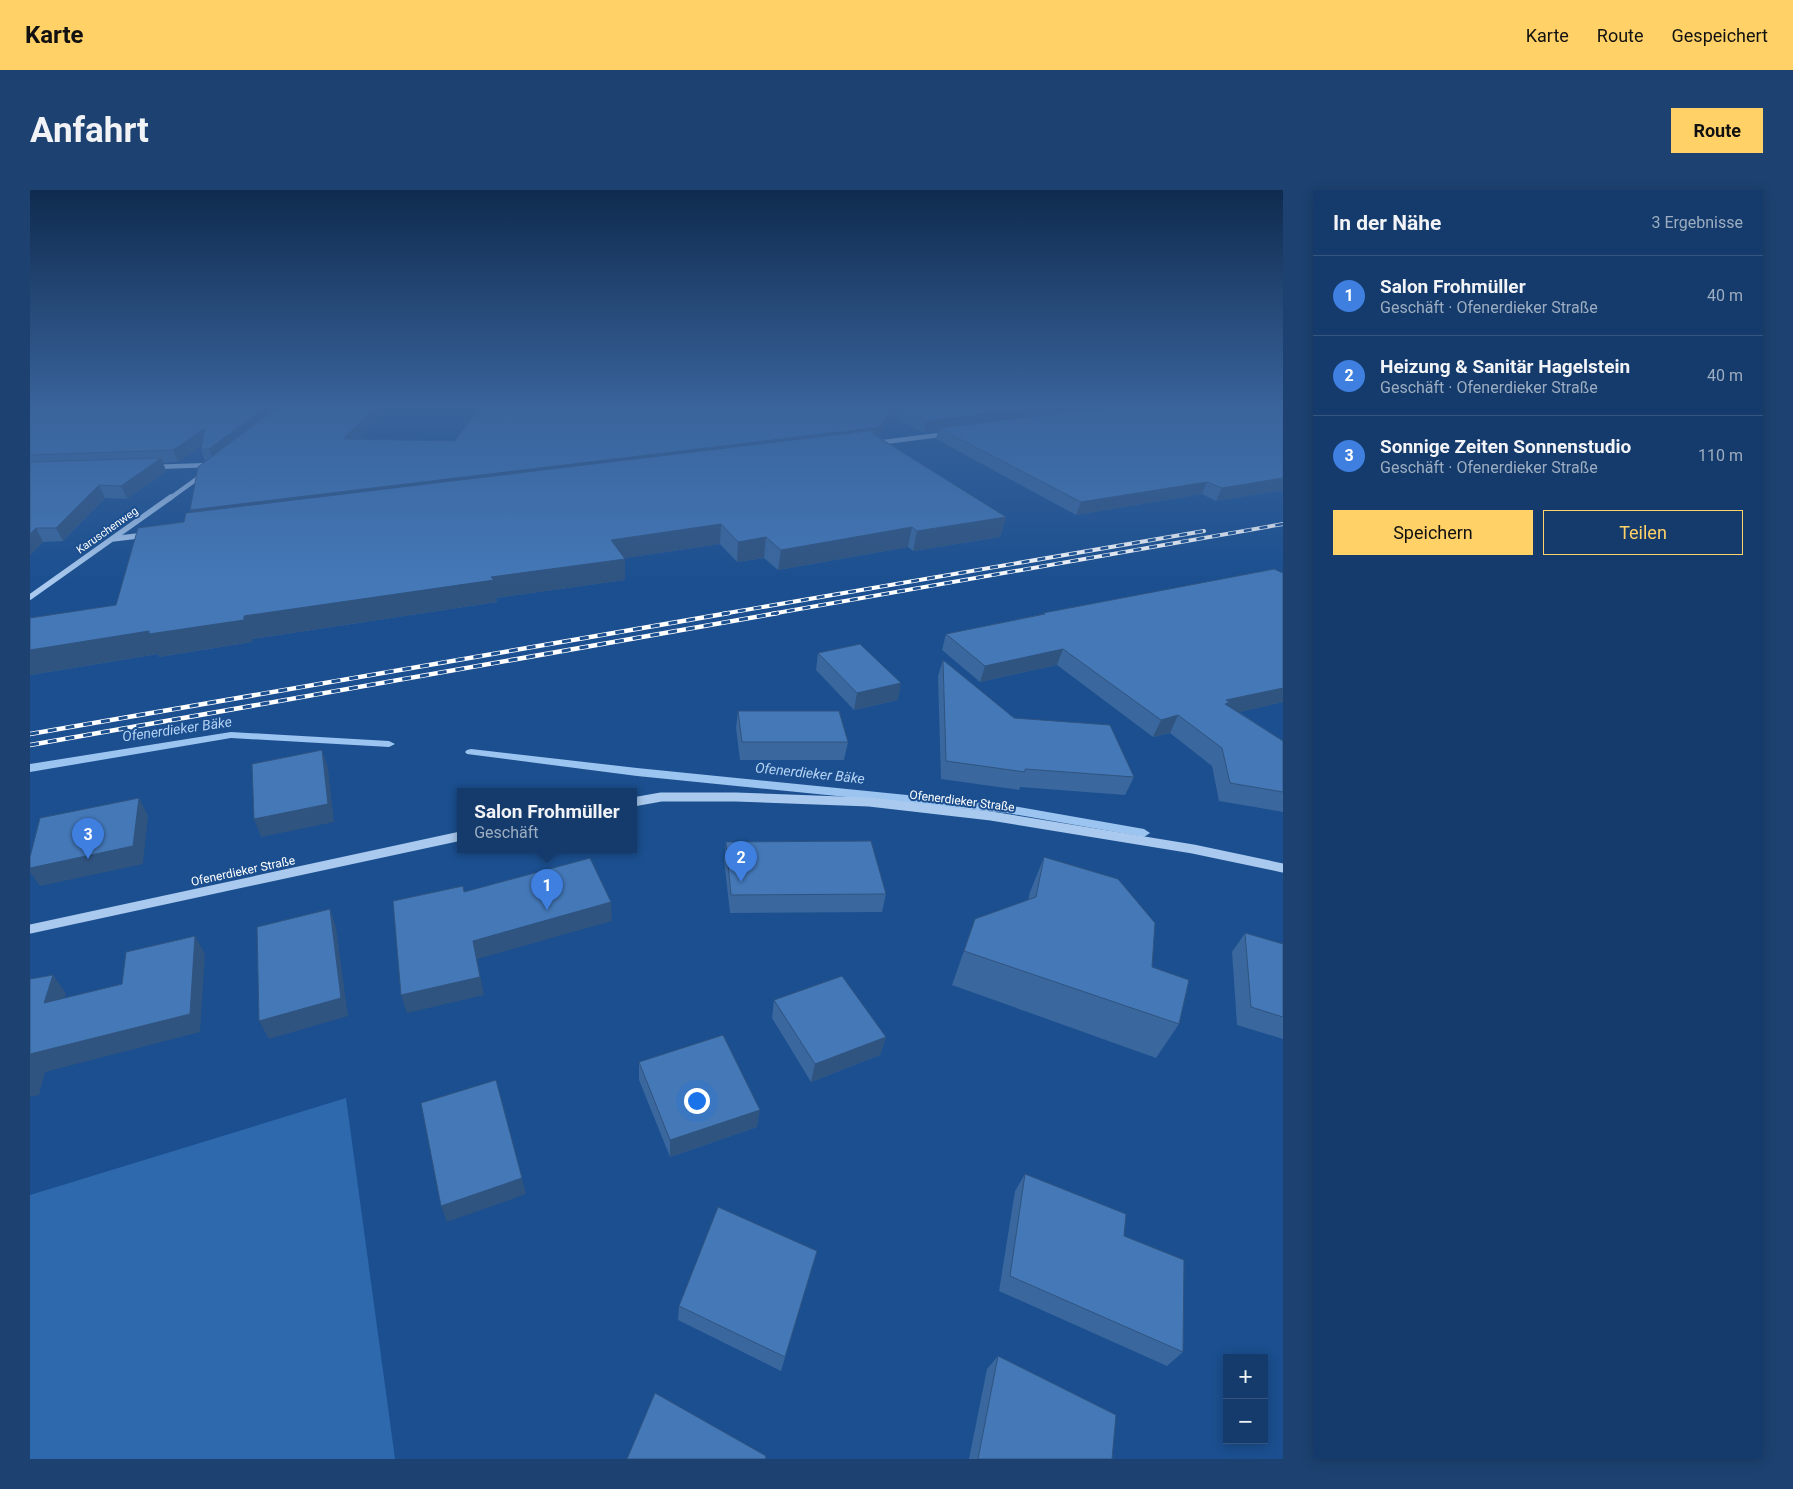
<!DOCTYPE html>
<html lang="de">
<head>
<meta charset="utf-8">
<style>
  body { margin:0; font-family:Roboto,sans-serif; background:#1d4271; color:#f1f3f6 }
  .controls { position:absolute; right:15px; bottom:15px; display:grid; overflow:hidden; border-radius:0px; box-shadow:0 2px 12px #0003 }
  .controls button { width:45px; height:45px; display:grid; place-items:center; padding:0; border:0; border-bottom:1px solid #33557e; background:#143b6b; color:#f1f3f6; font:25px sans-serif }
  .you { position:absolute; left:666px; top:910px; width:18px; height:18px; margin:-12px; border:4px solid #fff; border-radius:50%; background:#1a73e8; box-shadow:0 0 0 8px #1a73e833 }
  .badge { display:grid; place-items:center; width:32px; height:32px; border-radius:50%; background:#ffd166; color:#fff; font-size:16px; font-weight:700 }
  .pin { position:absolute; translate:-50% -41px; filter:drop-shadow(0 1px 2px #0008) }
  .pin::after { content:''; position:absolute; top:26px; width:18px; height:15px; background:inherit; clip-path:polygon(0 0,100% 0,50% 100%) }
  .popup { position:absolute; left:427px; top:598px; width:180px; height:65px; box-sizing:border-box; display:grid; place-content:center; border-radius:0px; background:#143b6b; filter:drop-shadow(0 1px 4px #0005); font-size:16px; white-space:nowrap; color:#9dadc1 }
  .popup b { font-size:19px; color:#f1f3f6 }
  .popup::after { content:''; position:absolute; left:50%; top:100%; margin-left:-10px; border:10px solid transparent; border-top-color:#143b6b }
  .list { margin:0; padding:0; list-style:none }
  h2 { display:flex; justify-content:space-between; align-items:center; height:65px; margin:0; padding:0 20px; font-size:21px }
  h2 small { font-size:16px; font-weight:400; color:#9dadc1 }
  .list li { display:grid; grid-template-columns:32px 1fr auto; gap:15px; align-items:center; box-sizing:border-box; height:80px; padding:0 20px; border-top:1px solid #33557e }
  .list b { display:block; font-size:19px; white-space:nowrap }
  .list p { margin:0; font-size:16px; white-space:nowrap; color:#9dadc1 }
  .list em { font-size:16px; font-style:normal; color:#9dadc1 }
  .actions { display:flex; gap:10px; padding:15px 20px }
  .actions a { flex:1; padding:11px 0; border:1px solid #ffd166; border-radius:0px; text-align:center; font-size:18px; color:#ffd166 }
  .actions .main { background:#ffd166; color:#111 }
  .map { position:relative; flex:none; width:1253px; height:1269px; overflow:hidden; border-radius:0px }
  header { display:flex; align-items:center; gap:30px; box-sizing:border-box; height:70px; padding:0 25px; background:#ffd166; color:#111 }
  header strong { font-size:24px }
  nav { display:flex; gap:28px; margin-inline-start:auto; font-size:18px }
  .intro { display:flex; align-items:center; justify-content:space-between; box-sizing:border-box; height:120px; padding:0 30px }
  h1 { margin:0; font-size:35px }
  .button { padding:12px 22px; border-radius:0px; background:#ffd166; color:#111; font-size:18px; font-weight:700 }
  main { display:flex; gap:30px; padding:0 30px }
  aside { flex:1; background:#143b6b; border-radius:0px; box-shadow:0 2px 12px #0003 }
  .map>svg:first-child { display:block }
  .green { fill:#2e69ad }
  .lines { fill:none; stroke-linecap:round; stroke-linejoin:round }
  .stream { fill:#9cc4f0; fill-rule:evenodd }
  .minor-far2 { stroke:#a9c9ee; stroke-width:4.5 }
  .minor-far1 { stroke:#a9c9ee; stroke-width:5.5 }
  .minor { stroke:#a9c9ee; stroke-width:9 }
  .rail-far1-casing { stroke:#fff; stroke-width:4 }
  .rail-casing { stroke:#fff; stroke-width:4.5 }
  .rail-far1 { stroke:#1b4f8f; stroke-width:2.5; stroke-dasharray:8; stroke-linecap:butt }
  .rail { stroke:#1b4f8f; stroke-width:3; stroke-dasharray:9; stroke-linecap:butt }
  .wall { fill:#3a679d }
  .shaded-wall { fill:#305480 }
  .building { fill:#4478b7; stroke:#305480 }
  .labels { text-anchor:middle; stroke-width:4; stroke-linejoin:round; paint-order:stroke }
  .far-street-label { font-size:11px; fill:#fff; stroke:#1b4f8f }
  .street-label { font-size:12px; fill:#fff; stroke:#1b4f8f }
  .water-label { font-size:14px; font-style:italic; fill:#b5d3f5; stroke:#1b4f8f }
</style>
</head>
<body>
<header>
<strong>Karte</strong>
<nav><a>Karte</a><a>Route</a><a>Gespeichert</a></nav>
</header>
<div class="intro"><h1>Anfahrt</h1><a class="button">Route</a></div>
<main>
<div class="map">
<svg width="1253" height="1269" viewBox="0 0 1253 1269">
  <rect width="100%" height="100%" fill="#1b4f8f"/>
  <path class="green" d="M316,908L365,1269H0V1005Z"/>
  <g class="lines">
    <path class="stream" d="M201,542L359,551L365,554L359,557L201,548L0,582V574Z
      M441,559L607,578L977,615L1114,639L1120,643L1114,647L977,623L607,586L437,564L435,562L437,560Z"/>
    <path class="minor-far2" d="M846,253L917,244
      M123,277L180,275
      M139,309L175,283"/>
    <path class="minor-far1" d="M82,349L116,345
      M0,407L141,307"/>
    <path class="minor" d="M603,612L631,607H706L839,612L961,626L1163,659L1253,678
      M0,739L431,646"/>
    <defs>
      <path id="rail-far1" d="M692,424L1174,341
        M741,424L1253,334"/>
      <path id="rail" d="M0,544L699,423
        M0,555L748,423"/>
    </defs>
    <use href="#rail-far1" class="rail-far1-casing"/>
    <use href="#rail" class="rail-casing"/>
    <use href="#rail-far1" class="rail-far1"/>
    <use href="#rail" class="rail"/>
  </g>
  <path class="wall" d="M0,216L327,249L425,251L451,216H1253V300L1186,311L1172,304L1046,325L906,249L908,241L894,243L862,226L849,247L976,327L970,347L883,361L878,357L748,380L734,368L707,372L690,354L595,368V390L466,408L467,412L222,449V452L129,467L128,464L0,485V428L86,415L154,332L161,323L160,320L175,271L171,259L172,255L148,272L133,273L136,281L97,309L75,308L33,351L13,352L0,365Z
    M1253,383V512L1209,522L1253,551V622L1189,611L1182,576L1140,543L1123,547L1027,475L950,492L912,460L916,444L1013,424V423Z
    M788,463L868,510L824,520L786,480Z
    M913,470L984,528L1104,587L1095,605L990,597L989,600L911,589L908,486Z
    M708,521L818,552L814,570H710L706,538Z
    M696,652L856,704L852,722L700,723L694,670Z
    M1014,667L1122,777L1149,834L1126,868L922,795L945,729L998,710L1000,702Z
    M1215,743L1253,754V849L1207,835L1202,762Z
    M744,810L856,847L850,865L781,892L742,828Z
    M609,872L727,937L640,967L609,890Z
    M995,984L1153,1162L1137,1176L969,1101L985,1001Z
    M787,1061L751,1181L648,1130L649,1116Z
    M968,1166L1082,1269H939L957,1179Z"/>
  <path class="shaded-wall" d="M237,216H254L184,271L179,259Z
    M347,216H360L315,261L313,249Z
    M864,216L862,226L848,249L165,334L160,320Z
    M1022,216H1108L909,238L908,241L894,243L896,231Z
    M175,238L179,250L148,272L143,260Z
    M131,268L136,281L97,309L91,296Z
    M1253,288V300L1186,311L1192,298Z
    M1177,292L1172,304L1046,325L1051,312Z
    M69,295L75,308L33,351L26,338Z
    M976,327L970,347L883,361L887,341Z
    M691,334L690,354L582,370L581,350Z
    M882,337L878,357L748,380L751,360Z
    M6,338L13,352L0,365V344Z
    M736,347L734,368L707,372L708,352Z
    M595,369V390L466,408L467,412L222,449V452L129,467L128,464L0,485V460L461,387Z
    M1033,459L1027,475L950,492L955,476Z
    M871,493L868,510L824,520L827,503Z
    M1253,498V512L1193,526L1196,510Z
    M1148,525L1140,543L1123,547L1131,530Z
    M292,560L298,578L304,632L231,647L224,629Z
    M109,608L118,626L113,674L10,696L0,682V678Z
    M581,712L582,731L447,769L454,805L377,823L371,805L443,751Z
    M300,719L306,737L318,826L239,849L229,831Z
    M165,746L175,764L170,842L15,882L9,905L0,907V864Z
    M23,785L36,803L28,831L14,813Z
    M856,847L850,865L781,892L785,874Z
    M730,920L727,937L640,967V950Z
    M492,988L496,1004L417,1032L411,1016Z"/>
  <path class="building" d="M0,216H237L179,259H171L175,238L143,260L0,265Z
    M249,216H347L313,249L425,251L451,216H863L850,237L160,320L168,277Z
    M866,216H1022L896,231Z
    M1087,216H1253V288L1192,298L1177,292L1051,312L909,238Z
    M846,240L843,244L976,327L887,341L882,337L751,360L736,347L708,352L691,334L581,350L595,369L461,387L464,390L214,426V430L119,444V441L0,460V428L86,415L108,338L154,332L156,323Z
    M131,268L91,296L69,295L26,338H6L0,344V272Z
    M1244,379L1253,383V498L1196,510L1200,512L1195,514L1253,551V602L1200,593L1192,558L1148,525L1131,530L1033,459L955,476L916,444L1015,424L1013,423Z
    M830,454L871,493L827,503L788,463Z
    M913,470L984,528L1080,535L1104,587L995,579V582L916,571Z
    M708,521H809L818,552H712Z
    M292,560L298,614L224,629L222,574Z
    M109,608L103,656L0,678V667L10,628Z
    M841,651L856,704L701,705L696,652Z
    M1014,667L1088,689L1125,733L1122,777L1159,790L1149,834L934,761L945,729L1006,707Z
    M560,668L581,712L443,751L450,787L371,805L363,711L433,696L434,702Z
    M300,719L311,808L229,831L227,737Z
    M1215,743L1253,754V827L1221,817Z
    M165,746L160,824L0,864V789L23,785L14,813L92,794L96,762Z
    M812,786L856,847L785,874L744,810Z
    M693,845L730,920L640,950L609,872Z
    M466,890L492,988L411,1016L391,913Z
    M995,984L1096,1024L1094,1046L1154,1070L1153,1162L980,1086Z
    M688,1017L787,1061L755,1167L649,1116Z
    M968,1166L1086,1225L1082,1269H948Z
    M625,1203L736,1266L735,1269H597Z"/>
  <linearGradient id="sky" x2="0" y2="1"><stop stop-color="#0f2b4f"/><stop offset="0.55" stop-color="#39639b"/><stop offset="1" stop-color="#39639b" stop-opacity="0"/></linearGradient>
  <rect width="1253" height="393" fill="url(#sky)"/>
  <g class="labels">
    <g class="far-street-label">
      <text transform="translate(77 340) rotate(-35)" y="4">Karuschenweg</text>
    </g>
    <g class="street-label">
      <text transform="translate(932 611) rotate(7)" y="4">Ofenerdieker Straße</text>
      <text transform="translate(213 681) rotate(-12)" y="4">Ofenerdieker Straße</text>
    </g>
    <g class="water-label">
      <text transform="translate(147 539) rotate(-8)" y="5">Ofenerdieker Bäke</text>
      <text transform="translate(780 583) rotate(6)" y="5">Ofenerdieker Bäke</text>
    </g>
  </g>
</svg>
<div class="controls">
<button>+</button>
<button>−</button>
</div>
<div class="you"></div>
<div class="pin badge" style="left:517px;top:720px;background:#3f7fe0">1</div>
<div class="popup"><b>Salon Frohmüller</b>Geschäft</div>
<div class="pin badge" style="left:711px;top:692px;background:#3f7fe0">2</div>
<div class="pin badge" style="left:58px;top:669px;background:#3f7fe0">3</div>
</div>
<aside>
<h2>In der Nähe<small>3 Ergebnisse</small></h2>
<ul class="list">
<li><span class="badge" style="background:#3f7fe0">1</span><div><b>Salon Frohmüller</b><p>Geschäft · Ofenerdieker Straße</p></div><em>40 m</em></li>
<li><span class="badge" style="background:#3f7fe0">2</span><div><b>Heizung &amp; Sanitär Hagelstein</b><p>Geschäft · Ofenerdieker Straße</p></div><em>40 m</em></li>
<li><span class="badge" style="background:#3f7fe0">3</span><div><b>Sonnige Zeiten Sonnenstudio</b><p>Geschäft · Ofenerdieker Straße</p></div><em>110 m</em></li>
</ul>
<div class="actions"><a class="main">Speichern</a><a>Teilen</a></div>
</aside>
</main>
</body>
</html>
